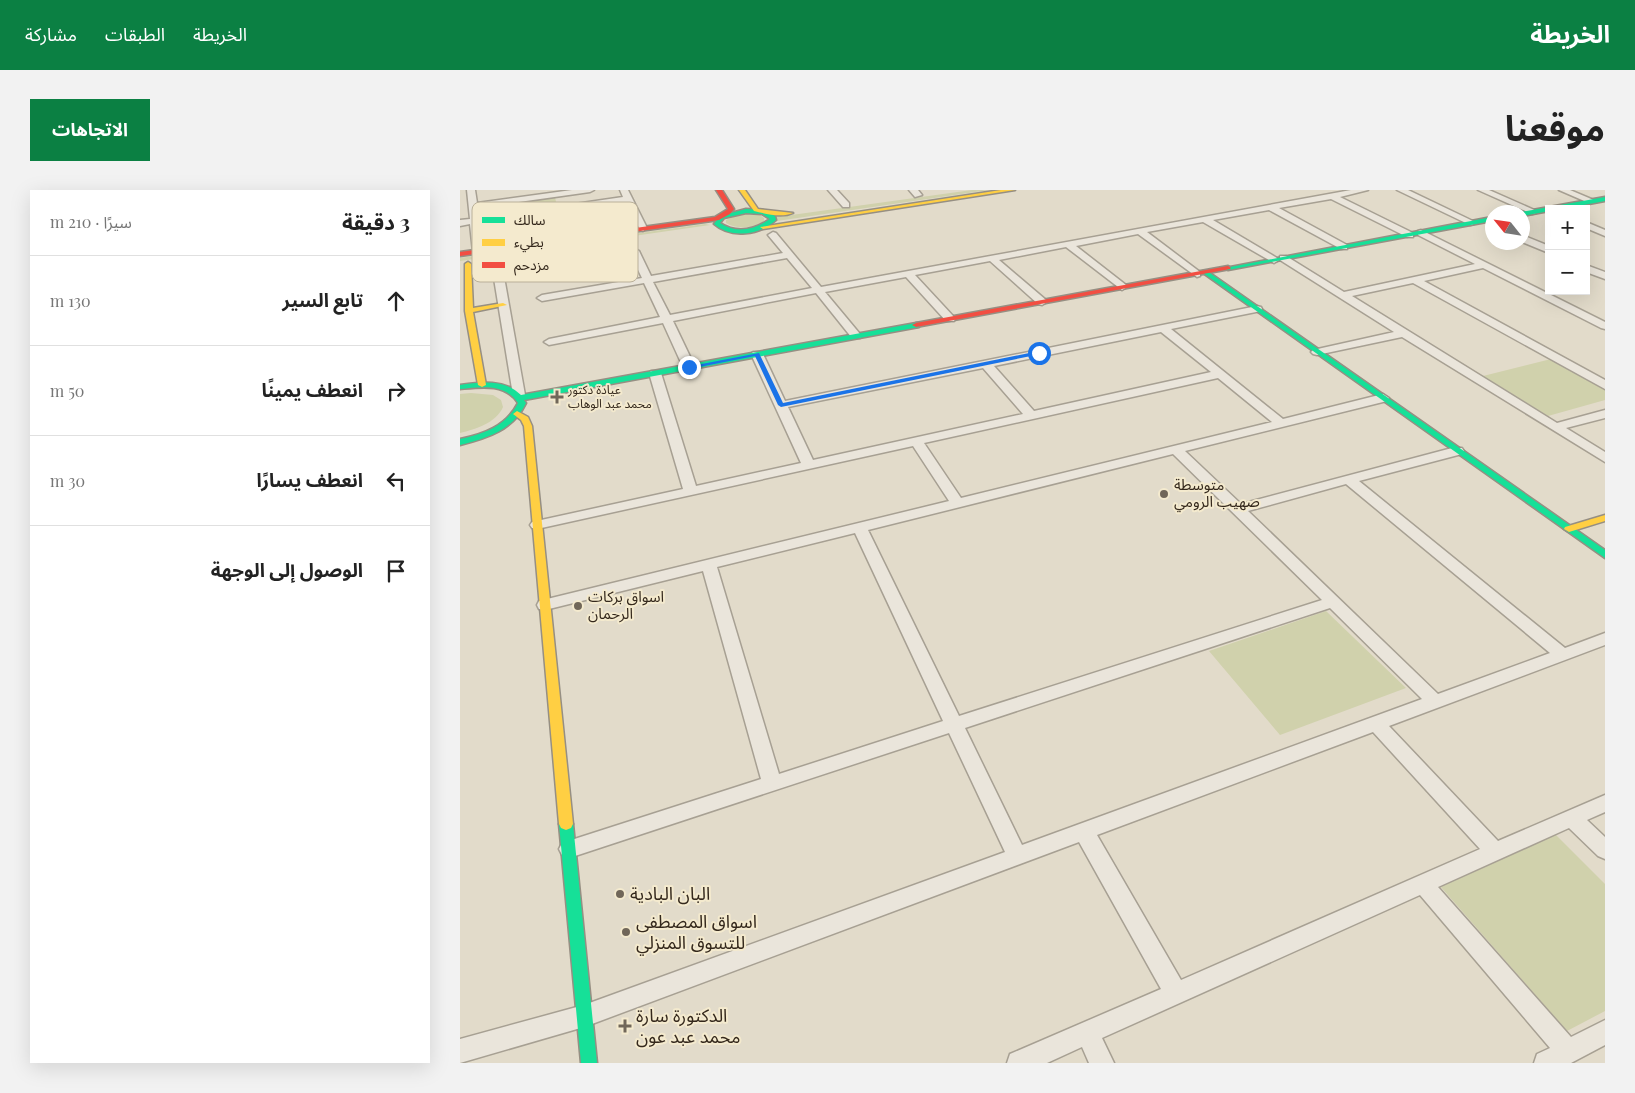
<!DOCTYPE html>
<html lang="ar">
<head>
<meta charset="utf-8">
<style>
  body { margin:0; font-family:"Playfair Display","Noto Sans Arabic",serif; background:#f2f2f2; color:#222; direction:rtl }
  .controls { position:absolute; right:15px; top:15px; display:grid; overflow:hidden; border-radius:0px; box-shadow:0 5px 20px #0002 }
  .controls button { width:45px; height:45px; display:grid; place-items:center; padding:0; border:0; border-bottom:1px solid #e0e0e0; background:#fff; color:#222; font:25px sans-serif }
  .compass { position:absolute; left:1025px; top:15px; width:45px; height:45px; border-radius:50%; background:#fff; box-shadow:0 5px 20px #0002; rotate:300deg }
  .stop { position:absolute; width:15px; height:15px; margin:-11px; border:4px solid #1a73e8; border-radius:50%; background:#fff }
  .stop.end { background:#1a73e8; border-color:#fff; box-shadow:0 1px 5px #0008 }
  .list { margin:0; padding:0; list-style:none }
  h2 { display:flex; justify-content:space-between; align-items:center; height:65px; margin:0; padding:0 20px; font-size:21px }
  h2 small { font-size:16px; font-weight:400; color:#767676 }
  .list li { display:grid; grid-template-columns:32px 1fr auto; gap:15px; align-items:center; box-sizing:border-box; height:90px; padding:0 20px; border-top:1px solid #e0e0e0 }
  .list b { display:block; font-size:19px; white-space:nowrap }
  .list em { font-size:16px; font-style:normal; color:#767676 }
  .icon { flex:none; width:28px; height:28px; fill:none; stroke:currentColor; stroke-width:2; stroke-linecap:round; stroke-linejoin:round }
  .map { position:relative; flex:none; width:1145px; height:873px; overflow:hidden; direction:ltr; border-radius:0px }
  header { display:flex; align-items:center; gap:30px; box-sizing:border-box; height:70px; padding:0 25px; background:#0b8043; color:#fff }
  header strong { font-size:24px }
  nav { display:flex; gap:28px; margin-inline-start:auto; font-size:18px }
  .intro { display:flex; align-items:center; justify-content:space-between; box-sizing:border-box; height:120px; padding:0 30px }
  h1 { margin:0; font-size:35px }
  .button { padding:12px 22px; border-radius:0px; background:#0b8043; color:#fff; font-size:18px; font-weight:700 }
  main { display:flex; gap:30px; padding:0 30px }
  aside { flex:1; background:#fff; border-radius:0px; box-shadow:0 5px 20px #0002 }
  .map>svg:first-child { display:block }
  .green { fill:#d0d1ac }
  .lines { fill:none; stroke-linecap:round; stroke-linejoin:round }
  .street-casing { stroke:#a7a093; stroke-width:3 }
  .fast-casing { stroke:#968f83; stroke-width:3 }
  .slow-casing { stroke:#968f83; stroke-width:3 }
  .jam-casing { stroke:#968f83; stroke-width:3 }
  .street { fill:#eae5db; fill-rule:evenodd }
  .fast { fill:#16e098; fill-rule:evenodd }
  .slow { fill:#ffcf43; fill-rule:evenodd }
  .jam { fill:#f24e42; fill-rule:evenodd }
  .route { fill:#1a73e8 }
  .poi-dot { fill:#716759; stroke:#f4eace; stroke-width:2 }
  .labels { text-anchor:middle; stroke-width:4; stroke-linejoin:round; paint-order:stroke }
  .far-poi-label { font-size:12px; fill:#34281c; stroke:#f4eace; text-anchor:start }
  .poi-label { font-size:15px; fill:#34281c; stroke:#f4eace; text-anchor:start }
  .near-poi-label { font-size:18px; fill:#34281c; stroke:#f4eace; text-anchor:start }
  .key { fill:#f4eace; stroke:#bab099; stroke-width:1 }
  .key-label { font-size:14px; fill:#34281c }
</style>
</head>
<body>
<header>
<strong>الخريطة</strong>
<nav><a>الخريطة</a><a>الطبقات</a><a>مشاركة</a></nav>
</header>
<div class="intro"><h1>موقعنا</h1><a class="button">الاتجاهات</a></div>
<main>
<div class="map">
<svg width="1145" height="873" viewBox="0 0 1145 873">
  <rect width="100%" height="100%" fill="#e2dbca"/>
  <path class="green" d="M512,0H529L317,31V27Z
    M95,7L97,17L26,27V16Z
    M281,24L300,25L304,28V31C293,38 277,40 266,33V30Z
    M245,34L250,35L0,71V68Z
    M1091,169L1145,198V210L1088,226L1023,186Z
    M11,203L33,205L41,210L43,217C36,233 16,239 0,243V204Z
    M866,421L946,498L820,545L749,461Z
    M1095,644L1145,694V821L1107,841L980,696Z"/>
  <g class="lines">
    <defs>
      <path id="street" d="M7,0H15L17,13L112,0H134L130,2L17,18L18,28L163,7L160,0H168L187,38L183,41L180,40L166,12L19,33L23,62L18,65L13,62L10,34L0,36V30L10,29Z
        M368,0H377L389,13V17H383Z
        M449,0H458L462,5L455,7Z
        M891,0H908L880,7L953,43V47H947L871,9L819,18L887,55V59H881L809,20L753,30L817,68L819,70L814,73L743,32L687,42L740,82V86L737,87L678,44L616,56L666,95L667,97L662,100L606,57L539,70L586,110L587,112L582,115L578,114L530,71L455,85L494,127L495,129L494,131H486L446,87L365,102L400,144L401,146L400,148H392L356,103L213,131L235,177L229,180L223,177L203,133L89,155L84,152L89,149L200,127L184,93L82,111L77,108L82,105L182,88L169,61L174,58L179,61L191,86L323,63L308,45L313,42L316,43L361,97ZM327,68L352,98L210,125L193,92Z
        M937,0H948L1017,33L1010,35Z
        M1018,0H1029L1079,22L1072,24Z
        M1099,0H1110L1136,11L1129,13Z
        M1126,32L1145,40V46L1126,38Z
        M961,40L1145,132V139L1141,138L1023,78L964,91L1145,190V199L953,93L892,106L1097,233L1145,220V228L1106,238L1145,262V272L942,147L857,165L853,164L851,162L853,160L934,142L820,70V66H826L884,102L1015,74L958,45V41Z
        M1062,45L1089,56V63L1062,52Z
        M36,67L41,70L65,205L59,209L53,205L31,70Z
        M1126,75L1145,82V89L1126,82Z
        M797,116L801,117L802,119L801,121L711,139L823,229L923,204L929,208L927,211L725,261L781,314L992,258H1002L1004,261L1002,264L899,291L1105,458L1145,443V455L929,536L1038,651L1145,605V622L1127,630L1145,647V669L1138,666L1109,638L978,697L1111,847L1145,830V855L1111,873H1074L1077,864L1090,858L960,705L642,848L654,873H629L622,857L587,873H547L550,864L701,799L619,652L124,837L0,873V849L124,815L545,662L489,543L109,668L102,665L99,659L102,653L301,589L243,381L85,420L79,419L77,415L79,411L489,311L453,256L77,339L72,338L70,335L72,332L223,299L189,183L191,181H199L201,183L236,296L341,273L291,164L293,162H301L303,164L325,211ZM701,142L751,182L574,221L534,176ZM523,178L563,224L353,270L328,217ZM758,188L812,232L501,308L464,253ZM713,264L862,410L499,526L408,340ZM886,294L1090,463L978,504L788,321ZM395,343L483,531L319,584L257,377ZM870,418L962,509L562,655L505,538ZM913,542L1020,659L721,790L637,645Z"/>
      <path id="fast" d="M1145,7V11L1102,19H1089V21L1062,26V22H1061Z
        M286,19L303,20L315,26L316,30C300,45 271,49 254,34L260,26ZM286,23L302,24L310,29C294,40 277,44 260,33L264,28Z
        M1032,27V31L768,80L765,78Z
        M743,81H747L1145,360V368L743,83Z
        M456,133H459V137L64,210L66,213C53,240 28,248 0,255V249C24,244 46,236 58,213C45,193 21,197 0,199V195C21,192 45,189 61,205Z
        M106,628L111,630L113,634L137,873H121L99,634L101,630Z"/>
      <path id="slow" d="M279,0H285L298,19L333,23C322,28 306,24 294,21Z
        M541,0H555L303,39L300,37Z
        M8,72L11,74L13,118L43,113L47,115L13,122L26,195L22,197L18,195L5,121V74Z
        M57,221L68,227L72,236L113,634L111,638L106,640L101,638L99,634L64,236L61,230L53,224Z
        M1145,325V331L1109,342L1104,339L1105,337Z"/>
      <path id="jam" d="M256,0H262L274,19L270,24L259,30L0,66V62L255,27L268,19Z
        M768,76L771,78L770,79L456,137L452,135L456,133Z"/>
    </defs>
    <use href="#street" class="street-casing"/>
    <use href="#fast" class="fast-casing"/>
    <use href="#slow" class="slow-casing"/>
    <use href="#jam" class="jam-casing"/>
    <use href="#street" class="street"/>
    <use href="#fast" class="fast"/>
    <use href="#slow" class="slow"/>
    <use href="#jam" class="jam"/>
  </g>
  <path class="route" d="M579,161L581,164L321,217L318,215L295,166L229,179L226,177L299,163L323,213Z"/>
  <g class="poi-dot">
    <path d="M94.5 199.5h5v5h5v5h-5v5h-5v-5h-5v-5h5z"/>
    <circle cx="704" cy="304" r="5"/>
    <circle cx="118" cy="416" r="5"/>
    <circle cx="160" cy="704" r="5"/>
    <circle cx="166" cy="742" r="5"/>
    <path d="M162.5 828.5h5v5h5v5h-5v5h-5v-5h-5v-5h5z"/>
  </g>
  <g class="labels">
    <g class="far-poi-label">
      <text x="108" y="204">عيادة دكتور<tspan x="108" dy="14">محمد عبد الوهاب</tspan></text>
    </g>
    <g class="poi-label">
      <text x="714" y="300">متوسطة<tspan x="714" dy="17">صهيب الرومي</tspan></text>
      <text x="128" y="412">اسواق بركات<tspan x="128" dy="17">الرحمان</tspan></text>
    </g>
    <g class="near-poi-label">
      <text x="170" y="710">البان البادية</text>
      <text x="176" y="738">اسواق المصطفى<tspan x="176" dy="21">للتسوق المنزلي</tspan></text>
      <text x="176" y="832">الدكتورة سارة<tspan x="176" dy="21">محمد عبد عون</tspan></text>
    </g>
  </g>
  <rect x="12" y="12" width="166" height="80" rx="8" class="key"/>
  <rect x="22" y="27" width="23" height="6" fill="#16e098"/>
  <rect x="22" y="49" width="23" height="7" fill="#ffcf43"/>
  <rect x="22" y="72" width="23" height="6" fill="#f24e42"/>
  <g class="key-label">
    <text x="54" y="35">سالك</text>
    <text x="54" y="57">بطيء</text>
    <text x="54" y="80">مزدحم</text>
  </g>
</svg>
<div class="controls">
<button>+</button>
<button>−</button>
</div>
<svg class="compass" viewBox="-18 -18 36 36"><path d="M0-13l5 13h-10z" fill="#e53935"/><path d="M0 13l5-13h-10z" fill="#767676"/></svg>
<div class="stop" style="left:579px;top:163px"></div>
<div class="stop end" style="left:229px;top:177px"></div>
</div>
<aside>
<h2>3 دقيقة<small>سيرًا · 210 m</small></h2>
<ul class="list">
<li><svg class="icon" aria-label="ahead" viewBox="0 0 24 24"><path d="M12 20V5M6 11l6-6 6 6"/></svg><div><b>تابع السير</b></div><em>130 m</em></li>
<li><svg class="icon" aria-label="right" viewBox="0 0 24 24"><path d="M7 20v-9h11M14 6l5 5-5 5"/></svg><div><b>انعطف يمينًا</b></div><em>50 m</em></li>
<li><svg class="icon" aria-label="left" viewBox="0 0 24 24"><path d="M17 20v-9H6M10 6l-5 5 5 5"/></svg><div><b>انعطف يسارًا</b></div><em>30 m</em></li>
<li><svg class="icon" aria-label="arrive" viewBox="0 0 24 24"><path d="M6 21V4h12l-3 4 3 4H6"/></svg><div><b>الوصول إلى الوجهة</b></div></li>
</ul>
</aside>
</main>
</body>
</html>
